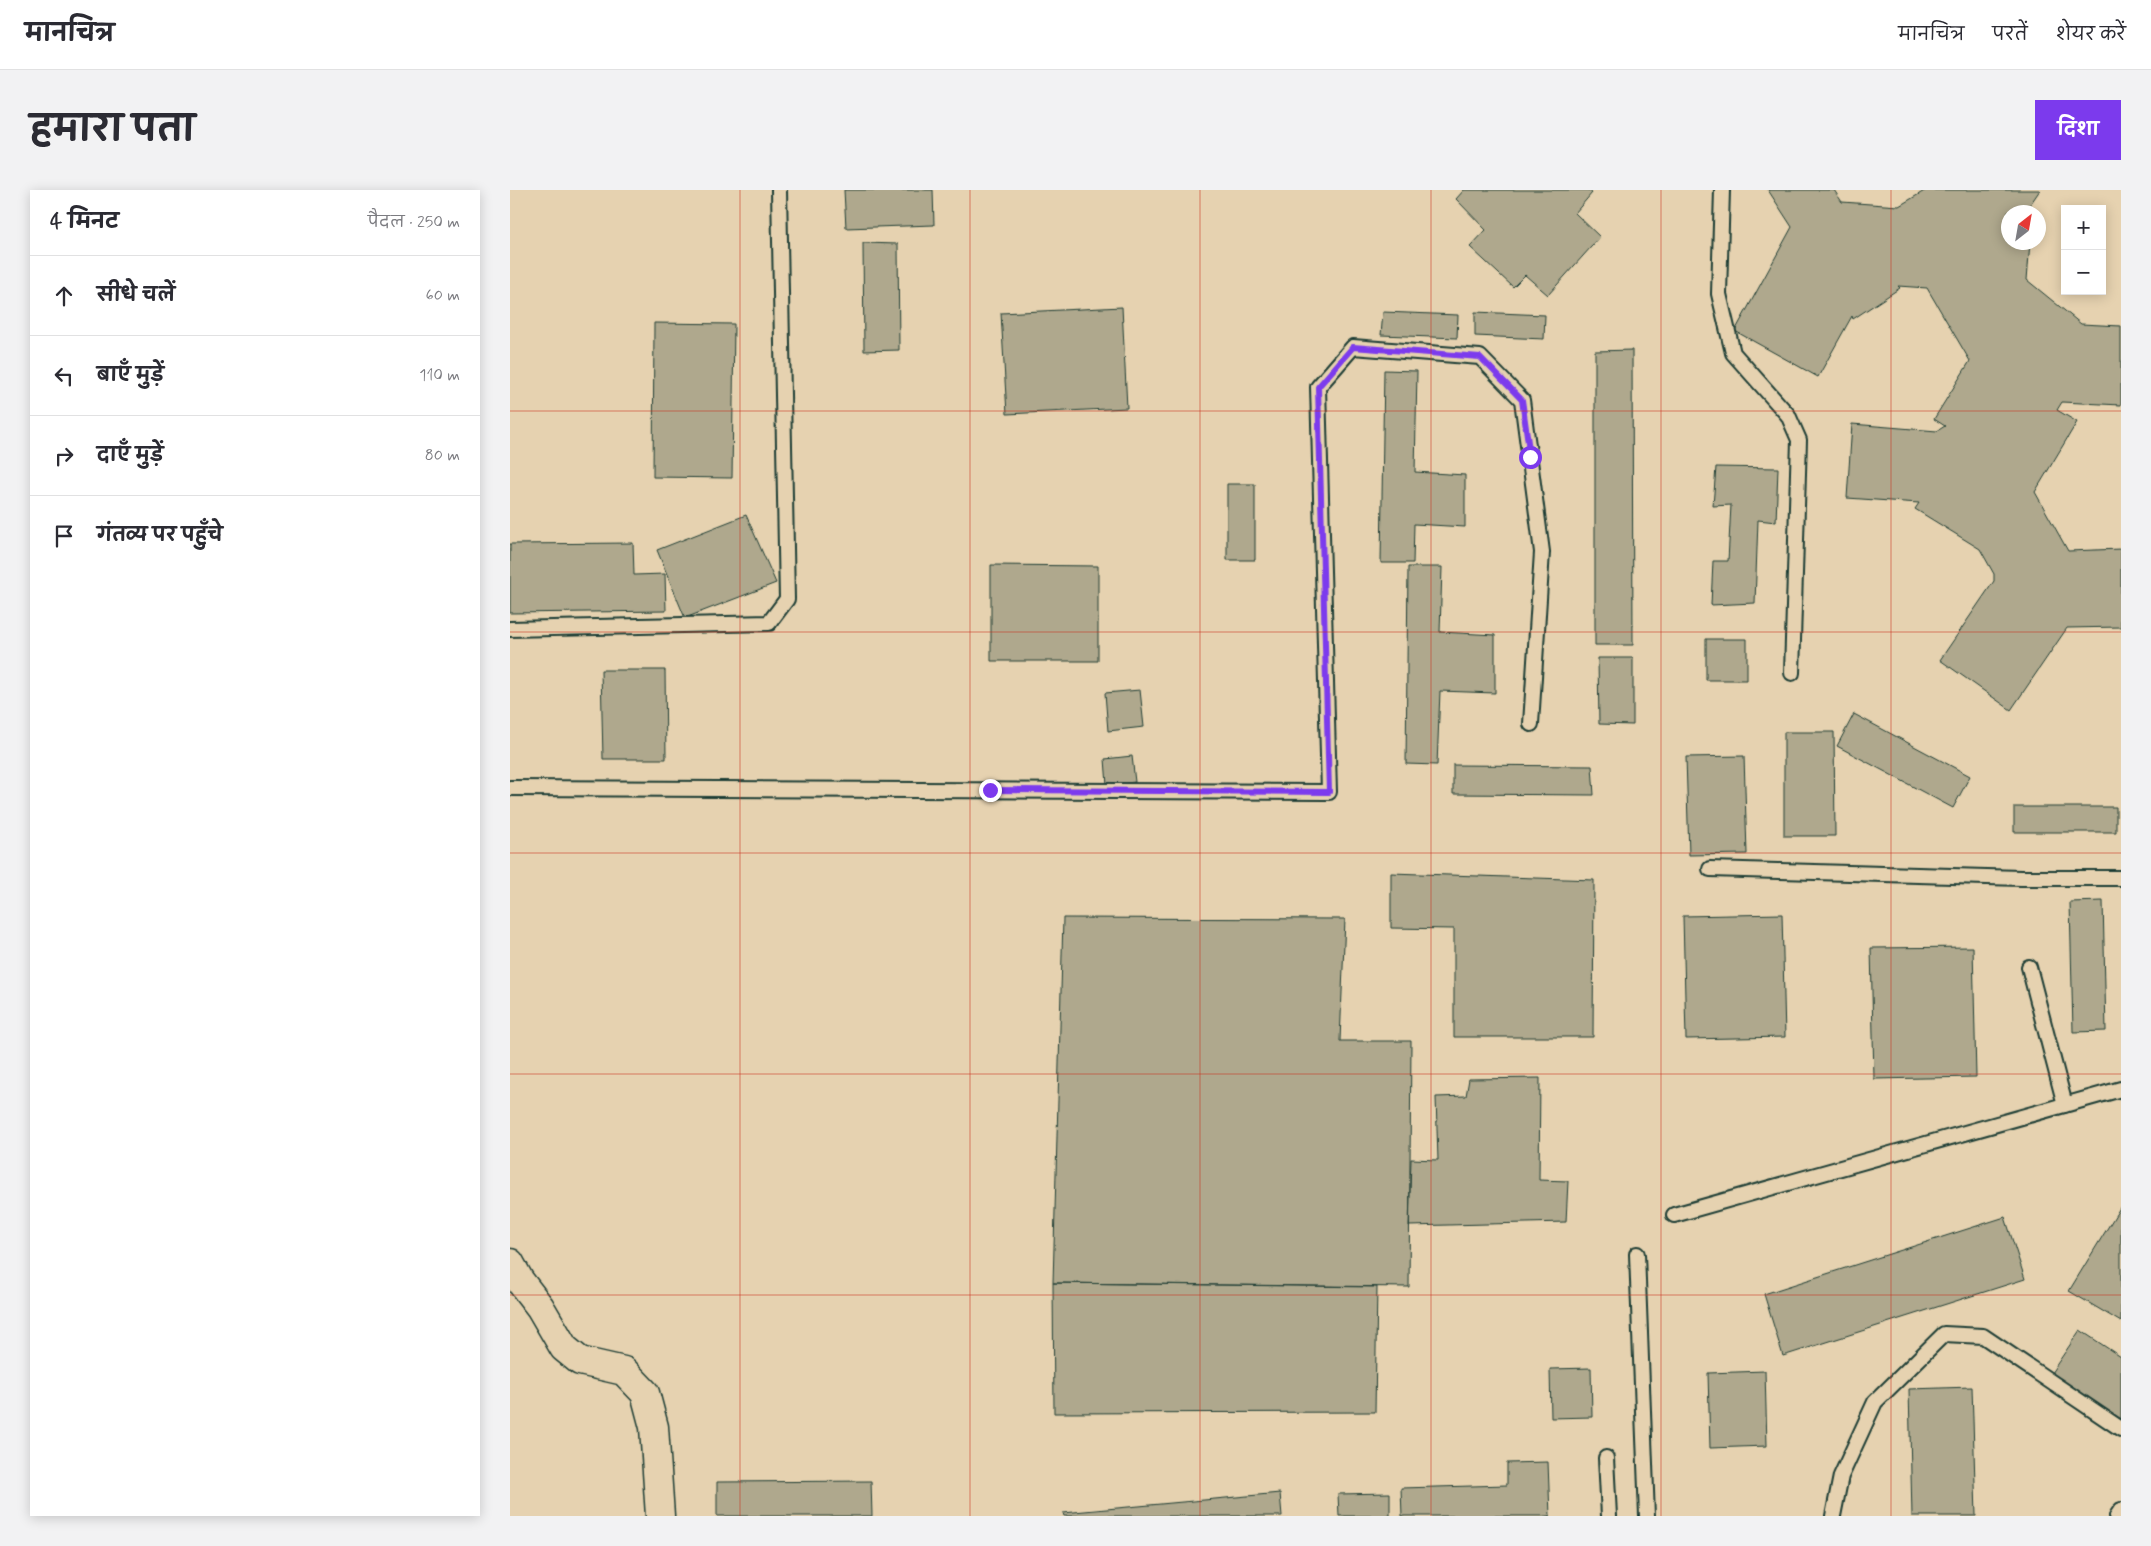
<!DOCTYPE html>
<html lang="hi">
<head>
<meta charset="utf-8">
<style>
  body { margin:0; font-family:Mynerve,"Playpen Sans Deva",sans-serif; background:#f2f2f3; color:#2b2b33 }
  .controls { position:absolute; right:15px; top:15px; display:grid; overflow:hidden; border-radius:0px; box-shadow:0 2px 12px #0003 }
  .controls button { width:45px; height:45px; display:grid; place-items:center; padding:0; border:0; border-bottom:1px solid #e1e1e2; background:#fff; color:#2b2b33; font:25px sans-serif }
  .compass { position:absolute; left:1491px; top:15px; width:45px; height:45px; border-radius:50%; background:#fff; box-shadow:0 2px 12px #0003; rotate:31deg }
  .stop { position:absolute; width:15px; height:15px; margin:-11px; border:4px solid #7c3aed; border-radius:50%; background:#fff }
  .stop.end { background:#7c3aed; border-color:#fff; box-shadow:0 1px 5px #0008 }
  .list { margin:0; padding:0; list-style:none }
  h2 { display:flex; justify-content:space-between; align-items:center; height:65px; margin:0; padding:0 20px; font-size:21px }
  h2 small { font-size:16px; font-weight:400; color:#7c7c81 }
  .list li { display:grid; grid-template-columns:32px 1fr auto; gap:15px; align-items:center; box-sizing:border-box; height:80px; padding:0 20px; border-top:1px solid #e1e1e2 }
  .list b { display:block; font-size:19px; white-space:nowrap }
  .list em { font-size:16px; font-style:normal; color:#7c7c81 }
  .icon { flex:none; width:28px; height:28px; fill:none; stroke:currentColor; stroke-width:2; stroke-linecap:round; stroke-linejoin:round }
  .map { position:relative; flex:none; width:1611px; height:1326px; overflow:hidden; border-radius:0px }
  header { display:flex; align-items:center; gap:30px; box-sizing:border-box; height:70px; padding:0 25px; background:#fff; border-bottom:1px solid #e1e1e2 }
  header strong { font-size:24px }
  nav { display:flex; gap:28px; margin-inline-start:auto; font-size:18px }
  .intro { display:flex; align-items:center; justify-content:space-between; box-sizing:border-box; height:120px; padding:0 30px }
  h1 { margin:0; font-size:35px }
  .button { padding:12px 22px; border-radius:0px; background:#7c3aed; color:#fff; font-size:18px; font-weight:700 }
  main { display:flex; gap:30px; padding:0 30px }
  aside { flex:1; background:#fff; border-radius:0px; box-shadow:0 2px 12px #0003 }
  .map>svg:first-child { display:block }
  .building { fill:#afa88d; stroke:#1f3d34 }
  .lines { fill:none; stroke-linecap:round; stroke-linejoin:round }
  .service-casing { stroke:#1f3d34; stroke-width:18 }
  .minor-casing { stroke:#1f3d34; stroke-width:31 }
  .service { stroke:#e6d2b0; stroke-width:14 }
  .minor { stroke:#e6d2b0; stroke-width:28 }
  .route { stroke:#7c3aed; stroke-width:6 }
  .grid { fill:none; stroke:#c8321e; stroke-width:1; stroke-opacity:0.55 }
</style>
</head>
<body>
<header>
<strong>मानचित्र</strong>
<nav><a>मानचित्र</a><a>परतें</a><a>शेयर करें</a></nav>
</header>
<div class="intro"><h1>हमारा पता</h1><a class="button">दिशा</a></div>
<main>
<aside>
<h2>4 मिनट<small>पैदल · 250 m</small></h2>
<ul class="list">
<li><svg class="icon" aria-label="ahead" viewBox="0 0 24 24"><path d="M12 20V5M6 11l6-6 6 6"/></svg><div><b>सीधे चलें</b></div><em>60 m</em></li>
<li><svg class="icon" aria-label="left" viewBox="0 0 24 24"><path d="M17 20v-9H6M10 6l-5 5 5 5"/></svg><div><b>बाएँ मुड़ें</b></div><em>110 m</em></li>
<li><svg class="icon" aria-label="right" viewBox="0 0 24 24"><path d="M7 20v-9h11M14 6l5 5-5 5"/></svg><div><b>दाएँ मुड़ें</b></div><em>80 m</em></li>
<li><svg class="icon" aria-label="arrive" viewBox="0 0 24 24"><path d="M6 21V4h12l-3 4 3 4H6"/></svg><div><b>गंतव्य पर पहुँचे</b></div></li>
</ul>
</aside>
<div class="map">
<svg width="1611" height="1326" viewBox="0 0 1611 1326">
  <rect width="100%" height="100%" fill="#e6d2b0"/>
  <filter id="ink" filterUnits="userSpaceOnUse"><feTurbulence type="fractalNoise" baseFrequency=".02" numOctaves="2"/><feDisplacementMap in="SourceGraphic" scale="10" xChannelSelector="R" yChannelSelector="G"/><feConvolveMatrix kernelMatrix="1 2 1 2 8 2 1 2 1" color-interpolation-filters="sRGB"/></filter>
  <g filter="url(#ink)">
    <path class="building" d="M334,0H423L424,35L336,38Z
      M954,0H1078L1082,3L1065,23L1090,47L1038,105L1015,85L1003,97L960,57L976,40L946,9Z
      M1258,0H1324L1332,12L1389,16L1416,0H1530L1515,22H1498V52H1520L1517,90L1571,134L1611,136V215L1552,212L1547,220L1567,232L1525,302L1558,361L1611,359V437L1557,438L1501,520L1430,470L1484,391V384L1470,359L1405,319L1409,313L1337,308L1342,234L1427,241L1435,236L1424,229L1460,171L1417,98L1388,96L1390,98L1343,129L1342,126L1308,187L1225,141L1282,37Z
      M353,53L388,54L389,160L354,161Z
      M612,117L617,218L497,224L491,123Z
      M873,122L948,125L947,148L871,145Z
      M965,122L1035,125L1034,149L965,146Z
      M144,133L224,134L222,288L143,287Z
      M1122,160L1123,455H1085V161Z
      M874,180L907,181L905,282L955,285V337L904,334L903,373H871Z
      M1206,277L1268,278L1266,332L1248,330L1245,413L1201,415L1203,371H1218L1221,315L1203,316Z
      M717,294H745V370H717Z
      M236,325L266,393L175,428L147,360Z
      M123,353L124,385L155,384L156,421L0,423V354Z
      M481,375L588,376V471H481Z
      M898,377H932L930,442L985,445V503L930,501L927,575L896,574Z
      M1196,449H1237V490H1196Z
      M1088,468H1123V535L1089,534Z
      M91,480H155L156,569H93Z
      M630,500L634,537L598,541L595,503Z
      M1344,524L1460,586L1443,618L1327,556Z
      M1274,542H1324L1325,646H1274Z
      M622,566L625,592L597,595L595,569Z
      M1234,566L1237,664L1179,665L1176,567Z
      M943,575L1082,576L1084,605L943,604Z
      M1504,617H1606V642H1504Z
      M881,683L1084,690L1083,847H944V739L881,738Z
      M1593,711L1596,841L1563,842L1560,712Z
      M1272,724L1275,847L1176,849L1173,726Z
      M553,728L835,729L830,851H901L899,1097L543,1093Z
      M1463,757L1466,887L1364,889L1361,758Z
      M1030,888L1029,990L1058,991L1056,1032L899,1036L901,969L928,970L926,907L956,906L959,889Z
      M1611,1016V1132L1559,1101Z
      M1495,1027L1515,1089L1273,1166L1254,1104Z
      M543,1093L867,1097L865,1222L544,1223Z
      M1570,1140L1611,1167V1234L1539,1186Z
      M1081,1178L1082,1227L1041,1228L1040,1179Z
      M1255,1181L1257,1256L1200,1258L1198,1183Z
      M1462,1197L1466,1326H1402L1399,1199Z
      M1038,1272L1040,1326H892L891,1298L997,1295V1273Z
      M361,1291L362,1326H207V1292Z
      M770,1303L772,1326H554L553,1323Z
      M880,1303V1326H829L828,1304Z"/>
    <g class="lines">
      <defs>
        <path id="service" d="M1212,0L1209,104L1223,163L1278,225L1289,250L1282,483
          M0,439L259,433L277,409L269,0
          M0,598L819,602L808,197L843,157L970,167L1012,210L1032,362L1021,534
          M1200,679L1511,688H1611
          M1519,777L1555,915
          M1164,1025L1611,899
          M1127,1064L1137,1326
          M1096,1268L1099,1326
          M1323,1326L1331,1286L1365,1212L1434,1144L1473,1146L1611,1239
          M1607,1326L1611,1320"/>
        <path id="minor" d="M0,1073L10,1091L30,1117L54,1158L70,1171L114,1181L135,1203L144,1237L150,1326"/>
      </defs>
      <use href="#service" class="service-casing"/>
      <use href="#minor" class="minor-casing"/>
      <use href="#service" class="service"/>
      <use href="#minor" class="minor"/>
    </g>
  </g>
  <g class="lines" filter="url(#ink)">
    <path class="route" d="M480,600L819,602L808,197L843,157L970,167L1012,210L1020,267"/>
  </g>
  <path class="grid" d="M230,0V1326M460,0V1326M690,0V1326M921,0V1326M1151,0V1326M1381,0V1326M0,221H1611M0,442H1611M0,663H1611M0,884H1611M0,1105H1611"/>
</svg>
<div class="controls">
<button>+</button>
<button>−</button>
</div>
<svg class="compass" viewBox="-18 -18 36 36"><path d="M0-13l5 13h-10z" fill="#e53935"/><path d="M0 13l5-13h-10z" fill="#7c7c81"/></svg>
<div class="stop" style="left:1020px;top:267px"></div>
<div class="stop end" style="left:480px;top:600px"></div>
</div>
</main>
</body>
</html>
